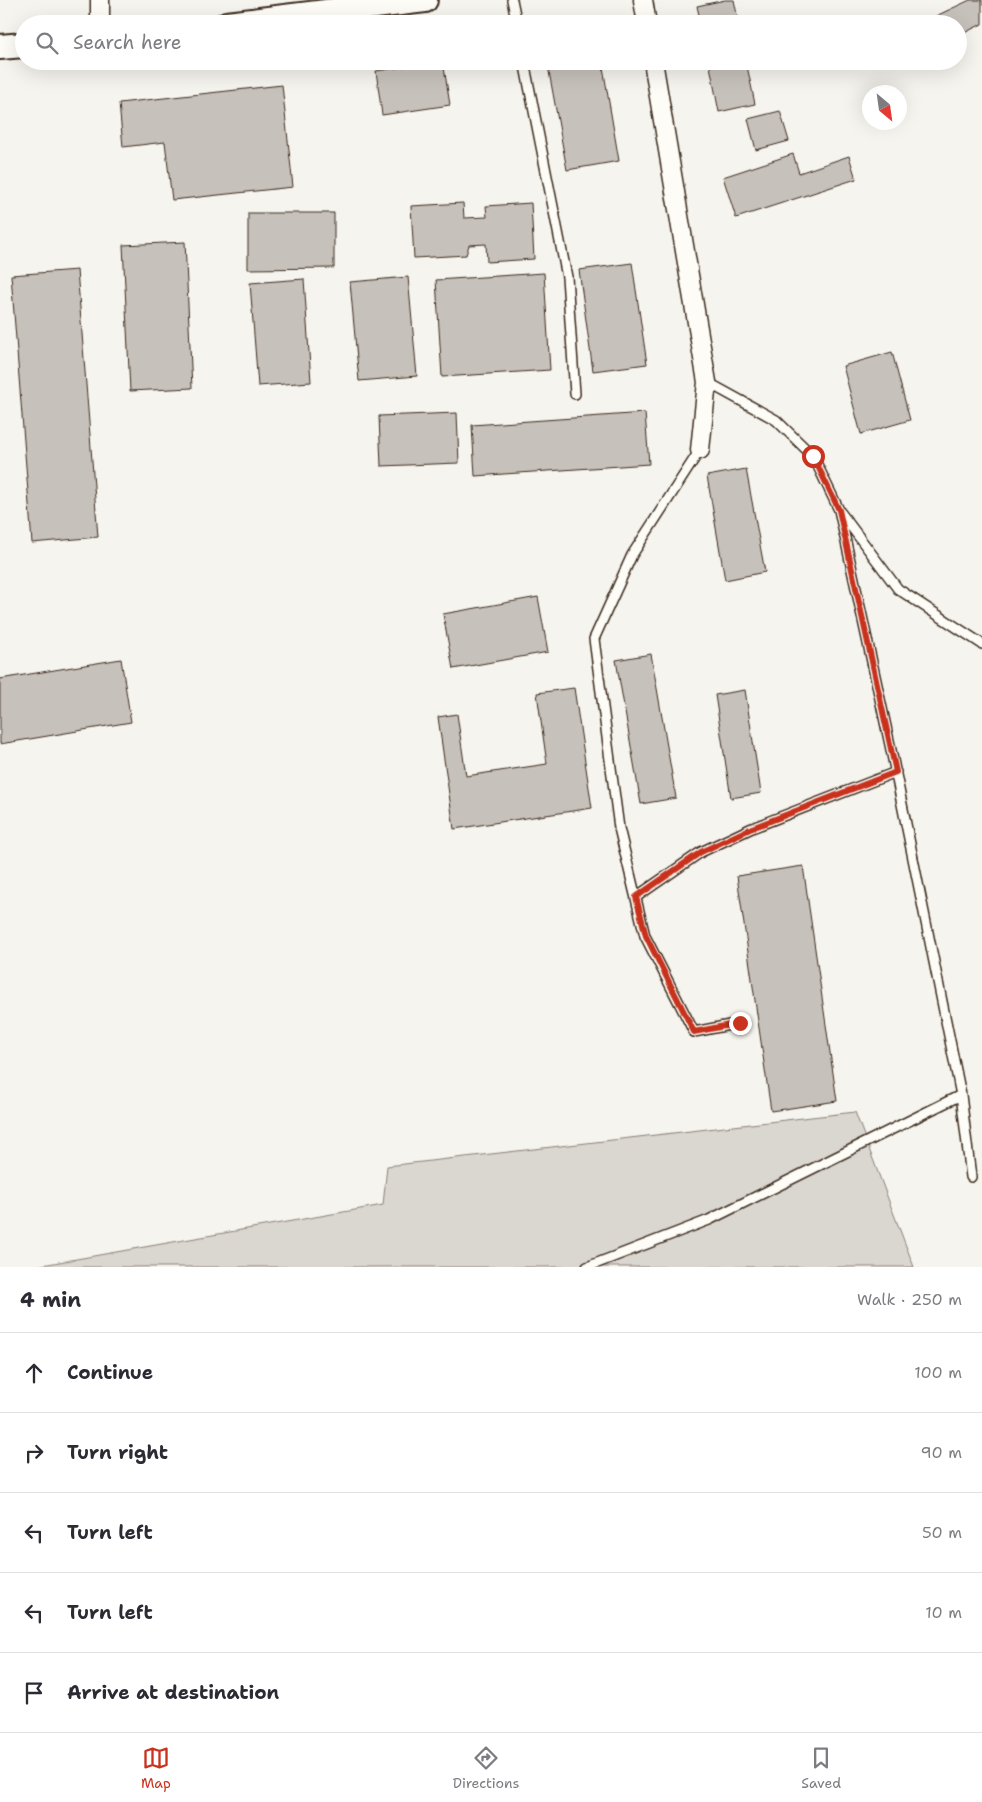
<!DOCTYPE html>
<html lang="en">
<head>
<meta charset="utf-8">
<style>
  body { margin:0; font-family:"Shantell Sans",sans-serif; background:#f2f2f3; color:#2b2b33 }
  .compass { position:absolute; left:862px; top:85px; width:45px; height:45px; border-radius:50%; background:#fff; box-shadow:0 5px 20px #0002; rotate:151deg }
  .stop { position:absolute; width:15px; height:15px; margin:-11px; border:4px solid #c8321e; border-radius:50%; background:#fff }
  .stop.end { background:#c8321e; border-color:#fff; box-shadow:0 1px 5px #0008 }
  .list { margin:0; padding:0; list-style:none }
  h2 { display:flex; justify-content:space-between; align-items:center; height:65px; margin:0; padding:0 20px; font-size:21px }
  h2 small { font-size:16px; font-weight:400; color:#7c7c81 }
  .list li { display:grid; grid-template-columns:32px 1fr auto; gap:15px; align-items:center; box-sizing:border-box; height:80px; padding:0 20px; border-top:1px solid #e1e1e2 }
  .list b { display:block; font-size:19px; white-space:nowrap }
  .list em { font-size:16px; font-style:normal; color:#7c7c81 }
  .icon { flex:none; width:28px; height:28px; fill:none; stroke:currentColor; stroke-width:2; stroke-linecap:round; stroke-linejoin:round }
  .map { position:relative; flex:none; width:982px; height:1267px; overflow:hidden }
  .search { position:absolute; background:#fff; box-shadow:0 5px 20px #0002; left:15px; right:15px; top:15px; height:55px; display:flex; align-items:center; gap:12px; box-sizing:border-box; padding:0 18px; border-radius:28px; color:#7c7c81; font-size:19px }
  .sheet { height:465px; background:#fff }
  nav { display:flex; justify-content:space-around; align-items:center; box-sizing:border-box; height:70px; border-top:1px solid #e1e1e2; background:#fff; font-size:14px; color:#7c7c81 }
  nav a { display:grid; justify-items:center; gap:2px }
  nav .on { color:#c8321e }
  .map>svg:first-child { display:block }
  .green { fill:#dad6d0; stroke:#8a8077 }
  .building { fill:#c7c1bb; stroke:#3b2a1e }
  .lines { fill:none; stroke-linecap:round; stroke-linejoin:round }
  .service-casing { stroke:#3b2a1e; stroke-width:12 }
  .minor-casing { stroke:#3b2a1e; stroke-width:21 }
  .secondary-casing { stroke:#3b2a1e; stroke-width:28 }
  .service { stroke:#fdfcf7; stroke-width:9 }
  .minor { stroke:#fdfcf7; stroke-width:18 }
  .secondary { stroke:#fdfcf7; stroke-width:24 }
  .route { stroke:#c8321e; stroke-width:6 }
</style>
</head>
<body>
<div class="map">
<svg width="982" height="1267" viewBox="0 0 982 1267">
  <rect width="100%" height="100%" fill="#f5f4ee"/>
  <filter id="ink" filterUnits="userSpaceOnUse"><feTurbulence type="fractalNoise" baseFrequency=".02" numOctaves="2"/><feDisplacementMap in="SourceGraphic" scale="10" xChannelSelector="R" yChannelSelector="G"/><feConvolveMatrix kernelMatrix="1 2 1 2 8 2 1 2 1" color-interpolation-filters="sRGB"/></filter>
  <g filter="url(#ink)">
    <path class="green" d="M855,1112L914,1267H31L383,1205L387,1166Z"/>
    <path class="building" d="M725,0H734L739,24H701L697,6Z
      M970,0H982V24L958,36V24H919Z
      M443,61L450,105L382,115L376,71Z
      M575,61H602L619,161L567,170L548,66Z
      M709,61H746L755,104L719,112Z
      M282,85L293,187L172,200L165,142L123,147L119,103Z
      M780,111L789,141L756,150L748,119Z
      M793,154L799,173L849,156L856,179L736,218L723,177Z
      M463,203L464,218L487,217L486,206L531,203L534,259L487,262L486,244L469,245L466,255L414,258L411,206Z
      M248,213H334V268L248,269Z
      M185,242L192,388L130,391L123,245Z
      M632,263L647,364L593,371L579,270Z
      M77,270L98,537L32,543L11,275Z
      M544,273L550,370L442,377L436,280Z
      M408,277L417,376L359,381L350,282Z
      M304,279L311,382L258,386L250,283Z
      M892,352L910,420L861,434L843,366Z
      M457,413L459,463L381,466L379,416Z
      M645,413L649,464L475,476L472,425Z
      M746,469L765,572L725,580L707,476Z
      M538,597L548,652L453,669L443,614Z
      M651,654L676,798L641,804L616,660Z
      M121,659L131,722L0,744V679Z
      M574,688L592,808L454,829L438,717L457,714L466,776L547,764L537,693Z
      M745,690L761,793L731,798L715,695Z
      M803,866L837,1101L771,1111L737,876Z"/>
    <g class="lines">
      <defs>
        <path id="service" d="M512,0L517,24
          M524,61L567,277L575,394
          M707,382L776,420L813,456L839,510L890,745L961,1095L971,1177
          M700,450L632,555L594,639L619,828L645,936L694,1032L740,1023
          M841,513L898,589L982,644
          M636,897L701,852L752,828L896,772
          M587,1267L709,1220L961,1095"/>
        <path id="minor" d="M100,0V24
          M643,0L647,24
          M653,61L707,382L700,450"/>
        <path id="secondary" d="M227,24L425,0
          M0,47L24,45"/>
      </defs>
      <use href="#service" class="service-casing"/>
      <use href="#minor" class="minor-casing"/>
      <use href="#secondary" class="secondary-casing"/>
      <use href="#service" class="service"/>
      <use href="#minor" class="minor"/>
      <use href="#secondary" class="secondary"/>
    </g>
  </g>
  <g class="lines" filter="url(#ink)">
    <path class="route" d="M740,1023L694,1032L646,936L636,897L701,852L752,828L896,772L839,510L813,456"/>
  </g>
</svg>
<svg class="compass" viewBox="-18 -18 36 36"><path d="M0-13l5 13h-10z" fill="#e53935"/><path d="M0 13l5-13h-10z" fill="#7c7c81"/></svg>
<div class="stop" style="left:813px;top:456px"></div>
<div class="stop end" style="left:740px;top:1023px"></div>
<div class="search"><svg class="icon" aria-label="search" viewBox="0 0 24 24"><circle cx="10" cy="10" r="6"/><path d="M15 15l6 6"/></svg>Search here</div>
</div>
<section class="sheet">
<h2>4 min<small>Walk · 250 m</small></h2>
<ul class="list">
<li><svg class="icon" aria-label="ahead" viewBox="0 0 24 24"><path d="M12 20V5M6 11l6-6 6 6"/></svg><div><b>Continue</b></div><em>100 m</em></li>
<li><svg class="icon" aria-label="right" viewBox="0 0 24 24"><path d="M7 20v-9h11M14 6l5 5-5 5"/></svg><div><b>Turn right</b></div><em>90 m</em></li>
<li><svg class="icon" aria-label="left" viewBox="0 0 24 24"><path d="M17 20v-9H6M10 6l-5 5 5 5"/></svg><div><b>Turn left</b></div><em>50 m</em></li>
<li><svg class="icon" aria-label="left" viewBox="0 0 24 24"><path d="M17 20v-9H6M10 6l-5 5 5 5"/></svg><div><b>Turn left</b></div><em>10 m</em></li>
<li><svg class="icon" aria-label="arrive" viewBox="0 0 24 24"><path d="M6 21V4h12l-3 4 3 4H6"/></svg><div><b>Arrive at destination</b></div></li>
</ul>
</section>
<nav>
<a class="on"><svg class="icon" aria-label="map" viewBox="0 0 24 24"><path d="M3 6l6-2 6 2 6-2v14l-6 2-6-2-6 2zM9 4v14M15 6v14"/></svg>Map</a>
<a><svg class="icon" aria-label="directions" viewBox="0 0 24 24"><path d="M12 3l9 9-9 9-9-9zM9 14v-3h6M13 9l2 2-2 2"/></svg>Directions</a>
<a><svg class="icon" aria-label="saved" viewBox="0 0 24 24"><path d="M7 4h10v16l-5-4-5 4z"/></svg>Saved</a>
</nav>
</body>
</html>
